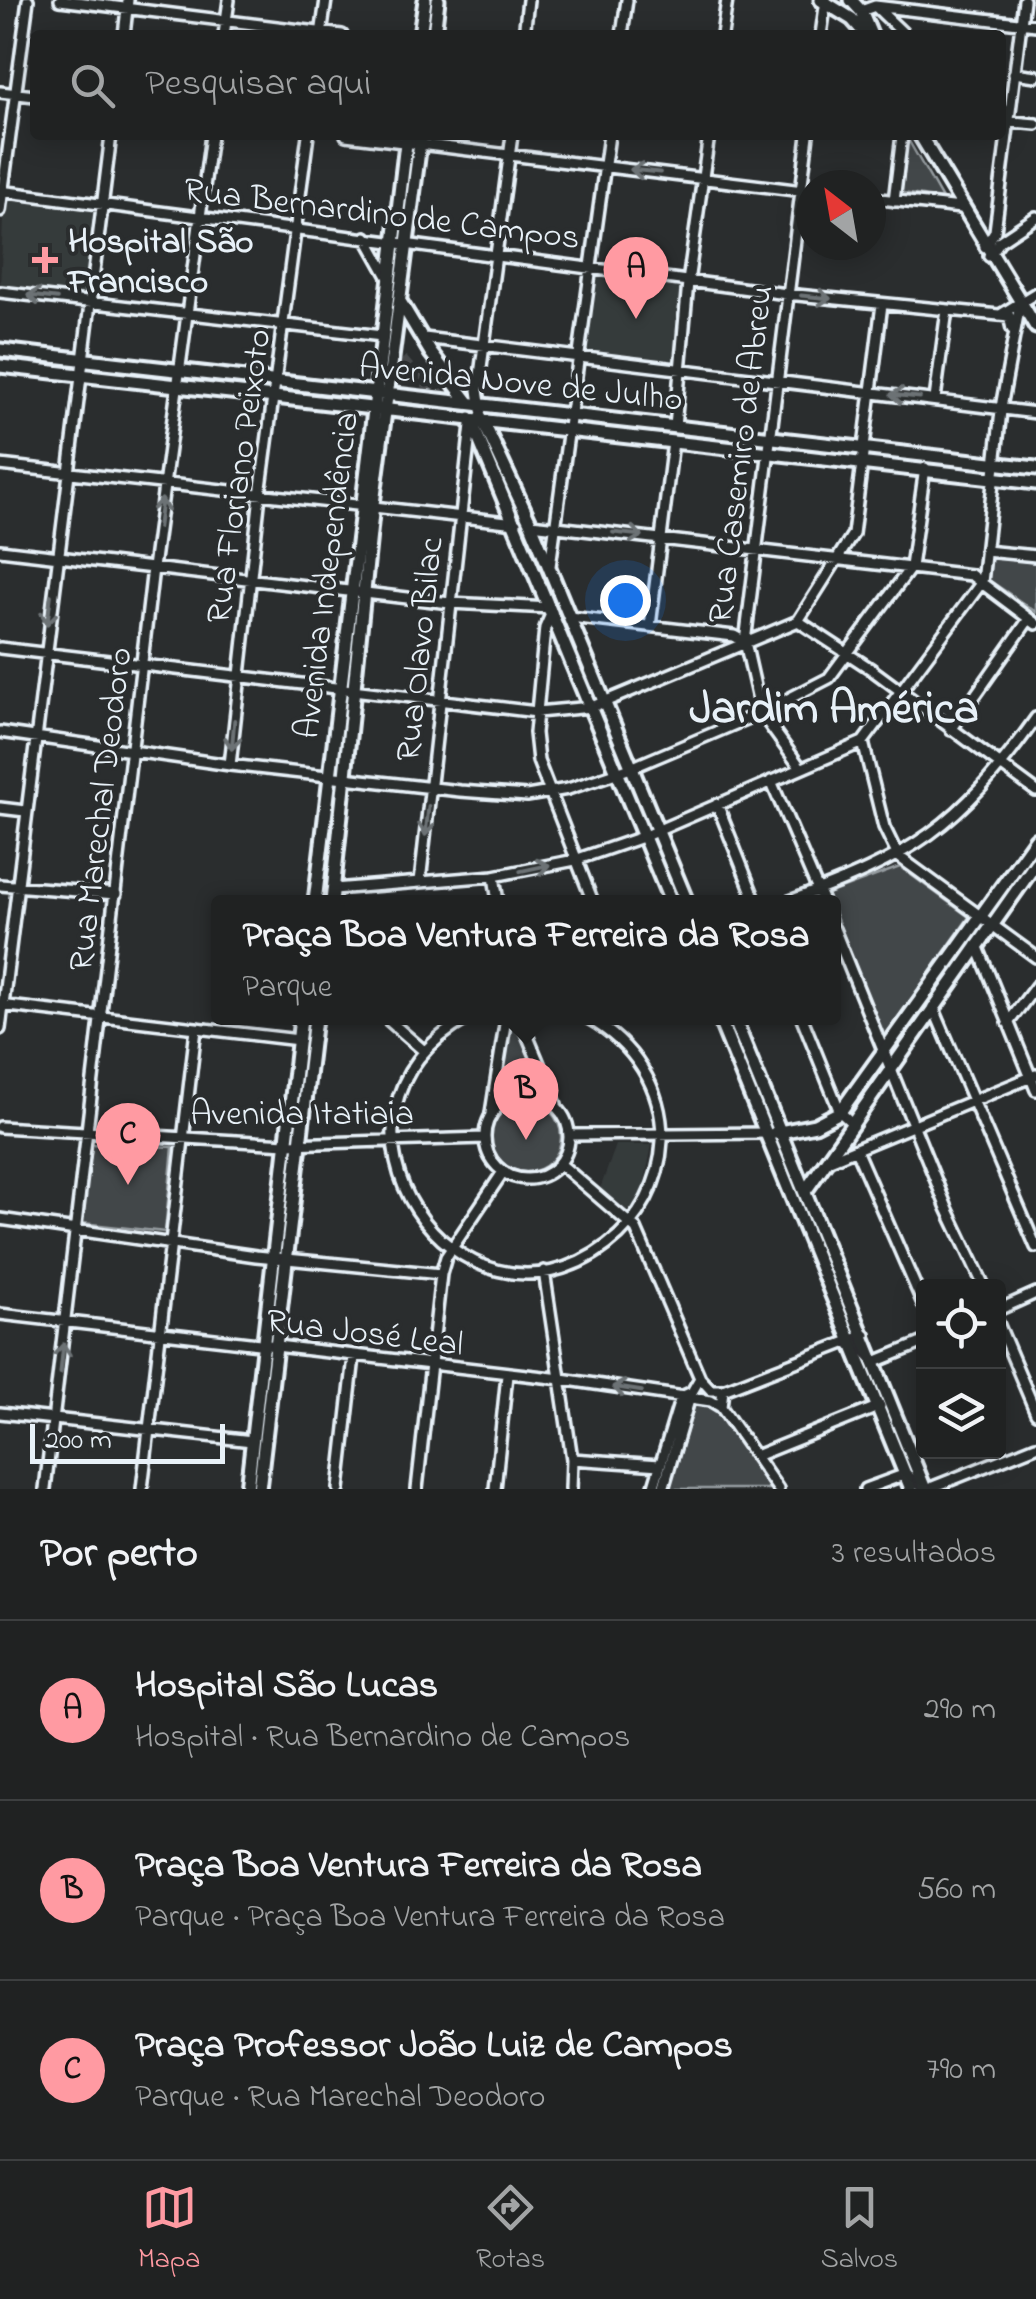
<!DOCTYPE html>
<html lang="pt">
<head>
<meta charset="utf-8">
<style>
  body { margin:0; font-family:"Indie Flower",sans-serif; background:#282a2a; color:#f1f3f6 }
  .controls { position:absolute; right:30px; bottom:30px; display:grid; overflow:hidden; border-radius:10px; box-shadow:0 5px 25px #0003 }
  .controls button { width:90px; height:90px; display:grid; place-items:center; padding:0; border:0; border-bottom:2px solid #3d3f40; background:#202222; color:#f1f3f6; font:50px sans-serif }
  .compass { position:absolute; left:796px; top:170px; width:90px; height:90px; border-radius:50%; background:#202222; box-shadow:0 5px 25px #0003; rotate:329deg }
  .scale { position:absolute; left:30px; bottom:25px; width:195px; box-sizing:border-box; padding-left:10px; border:5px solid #e8f1f8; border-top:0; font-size:28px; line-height:35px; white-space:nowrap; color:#e8f1f8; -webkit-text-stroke:8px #2a2d2e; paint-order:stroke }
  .you { position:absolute; left:625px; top:600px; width:35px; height:35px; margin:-25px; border:8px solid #fff; border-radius:50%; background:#1a73e8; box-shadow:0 0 0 15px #1a73e833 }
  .badge { display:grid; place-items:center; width:65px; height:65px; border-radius:50%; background:#ff9aa2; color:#111; font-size:32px; font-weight:700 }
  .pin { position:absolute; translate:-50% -82px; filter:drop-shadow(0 2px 5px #0008) }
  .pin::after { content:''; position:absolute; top:52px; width:35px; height:30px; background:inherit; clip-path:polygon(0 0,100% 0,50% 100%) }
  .popup { position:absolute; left:211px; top:895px; width:630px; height:130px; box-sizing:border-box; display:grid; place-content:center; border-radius:10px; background:#202222; filter:drop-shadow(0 2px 8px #0005); font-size:32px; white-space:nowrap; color:#a2a4a5 }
  .popup b { font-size:38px; color:#f1f3f6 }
  .popup::after { content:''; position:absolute; left:50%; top:100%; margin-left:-20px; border:20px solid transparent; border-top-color:#202222 }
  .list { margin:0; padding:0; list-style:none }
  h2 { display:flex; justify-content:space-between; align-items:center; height:130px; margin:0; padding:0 40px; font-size:42px }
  h2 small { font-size:32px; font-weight:400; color:#a2a4a5 }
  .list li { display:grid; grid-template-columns:65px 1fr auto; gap:30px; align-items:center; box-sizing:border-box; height:180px; padding:0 40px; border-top:2px solid #3d3f40 }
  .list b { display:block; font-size:38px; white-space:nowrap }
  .list p { margin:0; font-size:32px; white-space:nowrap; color:#a2a4a5 }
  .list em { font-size:32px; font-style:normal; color:#a2a4a5 }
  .icon { flex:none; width:55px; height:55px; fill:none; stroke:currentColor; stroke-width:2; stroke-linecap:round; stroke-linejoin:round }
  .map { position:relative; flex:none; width:1036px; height:1489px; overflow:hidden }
  .search { position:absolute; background:#202222; box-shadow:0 5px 25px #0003; left:30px; right:30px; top:30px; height:110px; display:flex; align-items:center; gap:25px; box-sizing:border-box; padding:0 35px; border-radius:10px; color:#a2a4a5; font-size:38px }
  .sheet { height:670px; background:#202222 }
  nav { display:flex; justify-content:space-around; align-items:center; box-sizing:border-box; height:140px; border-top:2px solid #3d3f40; background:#202222; font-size:28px; color:#a2a4a5 }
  nav a { display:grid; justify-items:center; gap:5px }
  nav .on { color:#ff9aa2 }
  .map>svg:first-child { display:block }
  .built { fill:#363a3b }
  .green { fill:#424648; stroke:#959ca0; stroke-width:2.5 }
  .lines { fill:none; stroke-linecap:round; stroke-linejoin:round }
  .major-tunnel { stroke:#464a4c; stroke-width:11; stroke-dasharray:11 5.5; stroke-linecap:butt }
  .minor-casing { stroke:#e8f1f8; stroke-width:16 }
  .major-casing { stroke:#e8f1f8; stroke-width:19 }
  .minor { stroke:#2a2d2e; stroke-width:9 }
  .major { stroke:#2a2d2e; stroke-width:11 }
  .oneway { stroke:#6c7275 }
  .poi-dot { fill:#ff9aa2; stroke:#2a2d2e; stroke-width:4 }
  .labels { text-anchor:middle; stroke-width:8; stroke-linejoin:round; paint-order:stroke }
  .street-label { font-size:35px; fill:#e8f1f8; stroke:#2a2d2e }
  .poi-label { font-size:35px; font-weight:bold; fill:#e8f1f8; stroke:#2a2d2e; text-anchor:start }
  .district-label { font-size:45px; font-weight:bold; fill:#e8f1f8; stroke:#2a2d2e }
</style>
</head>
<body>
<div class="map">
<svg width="1036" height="1489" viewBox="0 0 1036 1489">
  <rect width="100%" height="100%" fill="#2a2d2e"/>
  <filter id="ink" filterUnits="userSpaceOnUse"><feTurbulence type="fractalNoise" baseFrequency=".01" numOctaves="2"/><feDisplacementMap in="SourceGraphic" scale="20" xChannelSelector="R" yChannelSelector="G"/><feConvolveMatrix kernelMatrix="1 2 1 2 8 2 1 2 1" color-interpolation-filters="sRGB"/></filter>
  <g filter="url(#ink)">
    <path class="built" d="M4,198L96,208L85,298L0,289Z
      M597,271L686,283L677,363L585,354Z
      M616,1145H652L644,1185L634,1206L627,1210L600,1189Z"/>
    <path class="green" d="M906,136L942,199L896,192Z
      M992,556L1036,563V612L986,578Z
      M900,867L969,917L884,1037L827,894Z
      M511,1020H514L543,1089L499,1090Z
      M491 1137a35 35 0 1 1 70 0a35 35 0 1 1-70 0Z
      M91,1144L173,1147L165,1232L82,1223Z
      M695,1404L720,1406L775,1489H669Z"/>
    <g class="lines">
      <path class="major-tunnel" d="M391,347L414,374L478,422"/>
      <defs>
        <path id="minor" d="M60,0L342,35
          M877,8L905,35
          M861,11L875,6L1036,25
          M124,35L128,0
          M224,35L229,0
          M321,35L326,0
          M524,35L528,0
          M622,35L627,0
          M722,35L727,0
          M821,35L826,0
          M1014,73L1036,76
          M0,92L35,96
          M1001,121L1036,124
          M346,135L811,192
          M0,191L787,294L1009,316L1012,329
          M871,198L961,208
          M894,201L902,135
          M0,211L28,0
          M366,237L389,278
          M985,247L995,231L1024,0
          M989,256L1000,241L1036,217
          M0,292L382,336
          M1000,315L1036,293
          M424,338L1036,413
          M935,399L947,310
          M481,410L478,390L512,135
          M675,427L688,282L709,135
          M0,465L516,523
          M531,524L971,575L1036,624
          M0,550L450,603L550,608
          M985,551L1036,556
          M550,566L609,135
          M552,612L545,628L535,733L538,761L593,902
          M570,617L734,636L745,642
          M798,621L871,669L1036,791
          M650,626L673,442
          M0,648L537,712L592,707L798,621L853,534L882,304
          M951,730L1029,619
          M0,732L230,765L460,791L527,796L568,789L631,768L761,713L829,678L911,567L925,468
          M863,742L884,827L898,856L1036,957
          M230,765L260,495L308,135
          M800,767L761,713L745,642L808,135
          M771,781L823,902
          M717,804L756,902
          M0,808L25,811
          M494,876L498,902
          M420,882L471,425
          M0,885L116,894
          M334,889L494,876L575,860L645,836L863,742L982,582L1002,402L1020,304
          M787,902C913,856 958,828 1036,718
          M834,929L947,1208L984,1286
          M977,945L1036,1090
          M0,1005L299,1040
          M933,1007L1036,1247
          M386,1018L424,1051
          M468,1018C293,1115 459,1357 607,1245C640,1220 660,1182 662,1141C663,1087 633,1043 588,1018
          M520,1018L556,1104
          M802,1018L840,1112L852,1123
          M1008,1023L1036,986
          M0,1029L111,135
          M485 1137a42 42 0 1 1 84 0a42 42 0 1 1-84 0Z
          M491,1113L506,1018
          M0,1127L287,1144L485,1138
          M569,1135L768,1133
          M856,1150L924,1306
          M827,1161L1036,1075
          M559,1163L636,1229L700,1378L711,1390H723L865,1335
          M0,1219L256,1256L441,1274
          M544,1271L572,1459L571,1489
          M998,1310L1036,1293
          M0,1314L561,1379L711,1401L721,1407
          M998,1323L1036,1413
          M853,1340L875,1362L924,1342
          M723,1390L721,1407L778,1489
          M0,1413L252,1441
          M758,1455L880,1406
          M572,1459L660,1465
          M45,1489L153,568L211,135
          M142,1489L196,1029
          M339,1489L354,1357
          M417,1489L441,1274L446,1257L503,1172
          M495,1489L507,1375
          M653,1489L681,1397L692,1392L700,1378
          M663,1489L689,1400
          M865,1489L906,1474L924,1489
          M928,1489L1036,1446"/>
        <path id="major" d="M821,0L852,19L866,35
          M851,0L861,11L871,35
          M420,35L425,0
          M434,35L438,0
          M920,135L1036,327
          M401,303L431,353L469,403
          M0,350L1036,468
          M0,366L1036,483
          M481,417L531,524L687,902
          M470,418L671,902
          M315,902L407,135
          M332,902L373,504L421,135
          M719,1018L911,1489
          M734,1018L925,1489
          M775,1133L815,1125L840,1112L1036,839
          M806,1190L1036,863
          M247,1489L301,1018
          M259,1489L315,1018"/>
      </defs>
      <use href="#minor" class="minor-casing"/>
      <use href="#major" class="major-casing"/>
      <use href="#minor" class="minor"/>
      <use href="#major" class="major"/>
    </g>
    <defs><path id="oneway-shaft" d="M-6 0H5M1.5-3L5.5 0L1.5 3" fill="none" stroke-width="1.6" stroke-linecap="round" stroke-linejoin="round" transform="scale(2.5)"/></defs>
    <g class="oneway">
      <use href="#oneway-shaft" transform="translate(645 171) rotate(-174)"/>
      <use href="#oneway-shaft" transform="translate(42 297) rotate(-173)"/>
      <use href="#oneway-shaft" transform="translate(816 297) rotate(6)"/>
      <use href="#oneway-shaft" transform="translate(905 396) rotate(-174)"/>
      <use href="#oneway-shaft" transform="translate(160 513) rotate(-83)"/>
      <use href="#oneway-shaft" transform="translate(628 534) rotate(6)"/>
      <use href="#oneway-shaft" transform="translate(49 610) rotate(97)"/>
      <use href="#oneway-shaft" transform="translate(233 735) rotate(95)"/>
      <use href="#oneway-shaft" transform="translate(427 821) rotate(96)"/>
      <use href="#oneway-shaft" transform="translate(535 868) rotate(-12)"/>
      <use href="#oneway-shaft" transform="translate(62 1358) rotate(-84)"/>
      <use href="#oneway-shaft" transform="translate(627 1389) rotate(-171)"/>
    </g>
  </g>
  <path class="poi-dot" d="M40 245h10v10h10v10h-10v10h-10v-10h-10v-10h10z"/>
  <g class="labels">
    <g class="street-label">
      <text transform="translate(382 212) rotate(7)" y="12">Rua Bernardino de Campos</text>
      <text transform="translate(521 381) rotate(6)" y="12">Avenida Nove de Julho</text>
      <text transform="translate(739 454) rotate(-83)" y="12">Rua Casemiro de Abreu</text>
      <text transform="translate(237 476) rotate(-82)" y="12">Rua Floriano Peixoto</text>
      <text transform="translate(325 575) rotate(-83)" y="12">Avenida Independência</text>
      <text transform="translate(418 649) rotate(-84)" y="12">Rua Olavo Bilac</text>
      <text transform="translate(99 809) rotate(-83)" y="12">Rua Marechal Deodoro</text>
      <text x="302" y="1124">Avenida Itatiaia</text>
      <text transform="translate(365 1331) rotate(7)" y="12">Rua José Leal</text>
    </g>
    <g class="poi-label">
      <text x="68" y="252">Hospital São<tspan x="68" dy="40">Francisco</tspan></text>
    </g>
    <g class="district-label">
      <text x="834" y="722">Jardim América</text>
    </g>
  </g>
</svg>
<div class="controls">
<button><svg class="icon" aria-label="locate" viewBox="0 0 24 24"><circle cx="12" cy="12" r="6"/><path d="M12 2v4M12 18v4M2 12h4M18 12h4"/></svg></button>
<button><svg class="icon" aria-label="layers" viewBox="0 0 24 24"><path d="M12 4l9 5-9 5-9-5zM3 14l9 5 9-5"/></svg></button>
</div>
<svg class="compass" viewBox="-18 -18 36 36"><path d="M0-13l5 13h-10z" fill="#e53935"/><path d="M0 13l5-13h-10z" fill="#a2a4a5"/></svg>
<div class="scale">200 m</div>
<div class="you"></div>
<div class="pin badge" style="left:636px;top:319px">A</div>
<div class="pin badge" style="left:526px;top:1140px">B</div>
<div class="popup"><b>Praça Boa Ventura Ferreira da Rosa</b>Parque</div>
<div class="pin badge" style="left:128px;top:1185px">C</div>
<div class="search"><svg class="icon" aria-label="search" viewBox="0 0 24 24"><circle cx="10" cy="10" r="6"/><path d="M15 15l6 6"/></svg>Pesquisar aqui</div>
</div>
<section class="sheet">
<h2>Por perto<small>3 resultados</small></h2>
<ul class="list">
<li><span class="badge">A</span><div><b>Hospital São Lucas</b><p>Hospital · Rua Bernardino de Campos</p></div><em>290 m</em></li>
<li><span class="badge">B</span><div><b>Praça Boa Ventura Ferreira da Rosa</b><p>Parque · Praça Boa Ventura Ferreira da Rosa</p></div><em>560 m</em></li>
<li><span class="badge">C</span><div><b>Praça Professor João Luiz de Campos</b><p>Parque · Rua Marechal Deodoro</p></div><em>790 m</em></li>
</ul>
</section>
<nav>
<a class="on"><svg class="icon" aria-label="map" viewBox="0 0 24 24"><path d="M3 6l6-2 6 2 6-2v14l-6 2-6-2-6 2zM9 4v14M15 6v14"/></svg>Mapa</a>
<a><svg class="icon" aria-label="directions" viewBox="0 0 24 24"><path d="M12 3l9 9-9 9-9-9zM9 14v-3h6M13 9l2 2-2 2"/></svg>Rotas</a>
<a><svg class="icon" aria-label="saved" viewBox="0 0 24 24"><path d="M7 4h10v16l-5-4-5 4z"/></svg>Salvos</a>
</nav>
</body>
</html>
